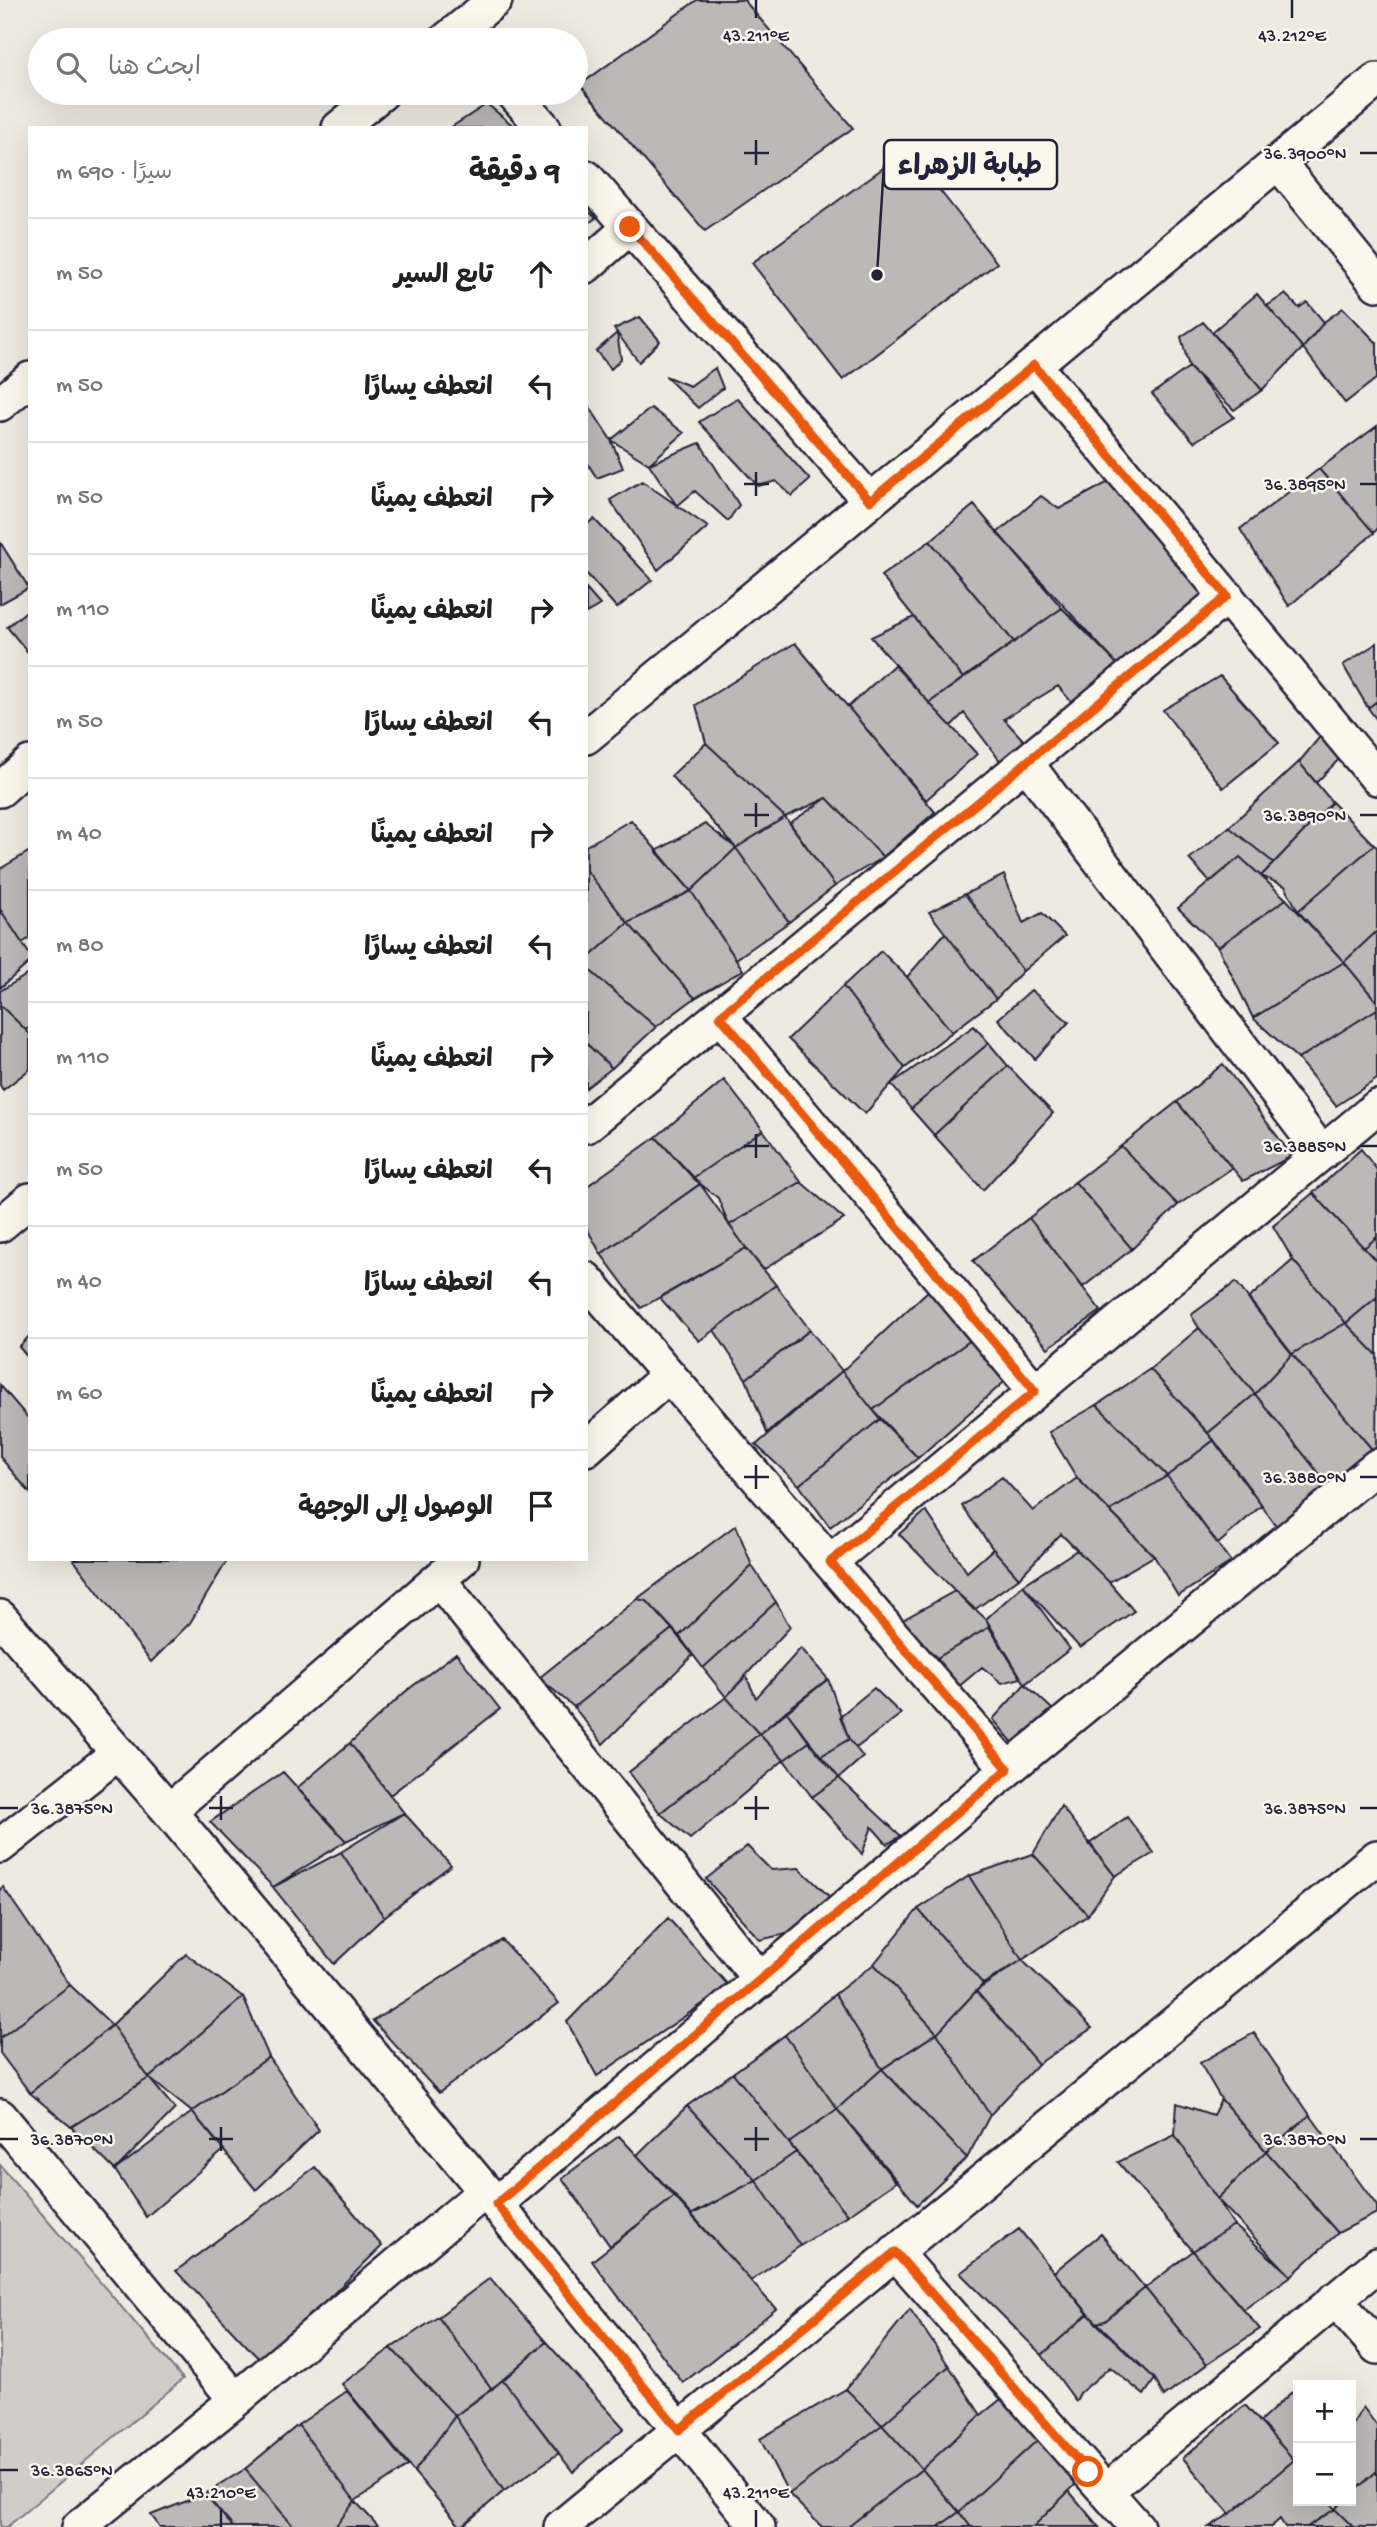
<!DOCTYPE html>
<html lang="ar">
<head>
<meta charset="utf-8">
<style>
  body { margin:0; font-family:"Gochi Hand","Playpen Sans Arabic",sans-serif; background:#f6f6f6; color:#222; direction:rtl }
  .controls { position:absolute; right:21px; bottom:21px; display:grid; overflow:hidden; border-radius:0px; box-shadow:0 7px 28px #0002 }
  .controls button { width:63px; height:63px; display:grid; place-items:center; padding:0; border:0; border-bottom:2px solid #e0e0e0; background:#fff; color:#222; font:35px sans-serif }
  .stop { position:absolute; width:21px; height:21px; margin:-16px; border:5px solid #ea580c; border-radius:50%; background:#fff }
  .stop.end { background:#ea580c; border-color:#fff; box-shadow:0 2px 7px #0008 }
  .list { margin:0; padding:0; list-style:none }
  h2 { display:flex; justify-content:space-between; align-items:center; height:91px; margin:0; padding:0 28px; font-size:30px }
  h2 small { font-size:23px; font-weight:400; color:#767676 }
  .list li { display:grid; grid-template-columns:46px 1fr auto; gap:21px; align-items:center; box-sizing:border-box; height:112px; padding:0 28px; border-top:2px solid #e0e0e0 }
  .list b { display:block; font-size:26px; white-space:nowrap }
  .list em { font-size:23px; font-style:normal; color:#767676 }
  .icon { flex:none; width:38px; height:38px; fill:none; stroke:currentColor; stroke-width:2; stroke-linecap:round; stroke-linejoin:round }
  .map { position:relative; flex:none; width:1377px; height:2527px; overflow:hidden; direction:ltr }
  .search { position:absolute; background:#fff; box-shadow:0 7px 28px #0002; left:28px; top:28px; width:560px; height:77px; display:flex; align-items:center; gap:18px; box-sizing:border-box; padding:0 24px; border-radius:38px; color:#767676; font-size:26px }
  .panel { position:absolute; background:#fff; box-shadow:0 7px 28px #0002; left:28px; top:126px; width:560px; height:1435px; border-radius:0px; direction:rtl }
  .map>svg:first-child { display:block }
  .green { fill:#d0cdc9; stroke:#797882; stroke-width:2 }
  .building { fill:#bcb8b8; stroke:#22223b; stroke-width:2 }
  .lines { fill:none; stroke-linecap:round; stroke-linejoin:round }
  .minor-casing { stroke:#22223b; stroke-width:38 }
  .minor { stroke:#fbf7ec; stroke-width:33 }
  .route { stroke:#ea580c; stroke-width:9 }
  .ticks { fill:none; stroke:#22223b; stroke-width:2.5 }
  .ticks-label { font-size:18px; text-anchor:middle; fill:#22223b; stroke:#fbf7ec; stroke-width:5; stroke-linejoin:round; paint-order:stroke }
  .leader { fill:none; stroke:#22223b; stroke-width:2.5 }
  .callout-dot { fill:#22223b; stroke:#fbf7ec; stroke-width:2.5 }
  .callout { fill:#fbf7ec; stroke:#22223b; stroke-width:2.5 }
  .callout-label { font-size:28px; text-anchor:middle; font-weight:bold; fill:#22223b }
</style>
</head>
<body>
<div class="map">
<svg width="1377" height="2527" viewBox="0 0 1377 2527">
  <rect width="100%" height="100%" fill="#eeeae2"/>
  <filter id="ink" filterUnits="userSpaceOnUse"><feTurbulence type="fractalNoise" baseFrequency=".0143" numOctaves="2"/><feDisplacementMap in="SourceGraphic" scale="14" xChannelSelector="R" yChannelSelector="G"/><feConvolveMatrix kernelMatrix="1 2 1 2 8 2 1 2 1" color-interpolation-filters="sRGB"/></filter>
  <g filter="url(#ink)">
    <path class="green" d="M0,2165L183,2379L7,2527H0Z"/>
    <path class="building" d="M697,0H744L853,128L705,231L580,85Z
      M487,104L516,128H450Z
      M908,150L997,263L843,380L752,263Z
      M586,209L596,218L586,225Z
      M1257,294L1303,348L1262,390L1212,332Z
      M1285,294L1299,308L1307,302L1324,322L1303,348L1267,306Z
      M1343,308L1377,343V378L1345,403L1303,348L1324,322Z
      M640,317L660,341L639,362L614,329Z
      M1203,322L1262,390L1234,410L1189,367L1181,337Z
      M617,333L621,359L611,369L596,351Z
      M1189,367L1234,417L1194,442L1152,394Z
      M715,368L723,388L698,408L665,376L690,386Z
      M737,398L810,480L792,496L776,481L758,486L699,422Z
      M587,403L611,440L623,468L597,478L586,461Z
      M651,408L684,433L649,464L611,440Z
      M1377,426V529L1374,533L1319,469Z
      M700,443L739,505L728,521L695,491L677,506L649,464Z
      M1319,469L1374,533L1289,606L1240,529Z
      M1112,480L1207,591L1117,664L997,533L1041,496L1059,509Z
      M642,481L708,527L658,570L610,500Z
      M974,505L1062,608L1014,642L930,541Z
      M594,519L652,580L617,608L586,573V525Z
      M930,541L1014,642L963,678L881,576Z
      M0,542L29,588L0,604Z
      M586,589L600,605L586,613Z
      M30,608V655L7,627Z
      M1062,608L1117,664L1072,703L1058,686L1004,719L1025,742L1001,762L964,713L951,726L929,703Z
      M914,617L963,678L929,703L871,637Z
      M795,643L935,812L883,857L827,798L785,817L706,743L696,705Z
      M1377,643V701L1368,708L1343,665Z
      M894,665L977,754L926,800L848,707Z
      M1220,676L1279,743L1223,788L1163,710Z
      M1377,701V720L1368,708Z
      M1323,733L1345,753L1316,783L1299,762Z
      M706,743L785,817L736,848L671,776Z
      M1299,762L1332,802L1274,863L1229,827Z
      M827,798L883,857L835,886L790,823Z
      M1332,802L1374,845L1298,911L1285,886L1261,876Z
      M785,817L835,886L789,922L736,848Z
      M631,820L691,891L628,923L586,870V846Z
      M705,824L736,848L691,891L656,851Z
      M1229,827L1274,863L1261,876L1240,857L1210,882L1189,859Z
      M1374,845L1377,847V931L1344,962L1298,911Z
      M736,848L789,922L736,959L691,891Z
      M30,851V938L22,943L0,909V869Z
      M1240,857L1286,899L1218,947L1178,908Z
      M586,870L628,923L586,960Z
      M1004,875L1023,923L1042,913L1065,936L1023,971L965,894Z
      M691,891L743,970L695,998L628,923Z
      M965,894L1023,971L996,999L929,912Z
      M1286,899L1344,962L1253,1018L1218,947Z
      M0,909L30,955V962L0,988Z
      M628,923L695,998L656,1027L586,967V960Z
      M1377,931V1002L1344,962Z
      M945,933L996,999L952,1032L907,977Z
      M881,951L907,977L952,1032L905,1068L843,986Z
      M1344,962L1377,1002V1009L1298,1059L1253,1018Z
      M586,967L656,1027L612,1068L586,1043Z
      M30,973V1027L26,1030L0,1005V991Z
      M843,986L905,1068L865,1114L788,1039Z
      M1031,990L1069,1022L1035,1059L998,1019Z
      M0,1005L30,1034V1069L3,1090L0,1085Z
      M1377,1009V1079L1336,1106L1298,1059Z
      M974,1026L989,1043L911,1109L891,1084Z
      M586,1043L612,1068L586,1088Z
      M989,1043L1008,1066L934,1135L911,1109Z
      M1223,1064L1292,1156L1243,1181L1177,1102Z
      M1008,1066L1053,1113L983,1190L934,1135Z
      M724,1080L763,1130L693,1178L656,1137Z
      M1177,1102L1232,1168L1178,1205L1121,1146Z
      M763,1130L801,1182L729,1225L718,1198L693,1178Z
      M656,1137L700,1184L601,1254L586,1227V1187Z
      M1121,1146L1178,1205L1132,1249L1075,1182Z
      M1361,1149L1377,1170V1237L1364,1248L1313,1193Z
      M801,1182L844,1219L763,1270L729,1225Z
      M1075,1182L1132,1249L1083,1287L1029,1218Z
      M700,1184L746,1248L641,1308L601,1254Z
      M1313,1193L1377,1262V1297L1346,1323L1293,1260L1273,1226Z
      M1029,1218L1101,1311L1048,1348L973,1261Z
      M1377,1237V1262L1364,1248Z
      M746,1248L776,1285L699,1341L660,1298Z
      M1293,1260L1346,1323L1292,1354L1248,1299Z
      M1236,1282L1292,1354L1255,1394L1199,1328L1191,1315Z
      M776,1285L810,1330L746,1379L714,1330Z
      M929,1290L975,1337L873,1410L842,1371Z
      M1377,1297V1355L1346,1323Z
      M1346,1323L1377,1355L1376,1454L1292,1354Z
      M1199,1328L1255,1394L1208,1433L1150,1369Z
      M810,1330L842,1371L767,1433L746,1379Z
      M30,1335V1360L19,1347Z
      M975,1337L1011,1376L918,1458L873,1410Z
      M1292,1354L1376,1454L1334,1492L1255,1394Z
      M1150,1369L1214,1440L1167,1476L1097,1405Z
      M842,1371L880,1419L799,1485L756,1445Z
      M0,1385L30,1420V1493L0,1457Z
      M1255,1394L1334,1492L1278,1528L1208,1433Z
      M1097,1405L1167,1476L1110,1511L1077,1478L1049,1432Z
      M880,1419L918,1458L830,1527L799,1485Z
      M1214,1440L1262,1505L1218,1544L1167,1476Z
      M1167,1476L1231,1562L1178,1596L1154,1556L1110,1511Z
      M1002,1477L1033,1511L1077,1478L1154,1556L1109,1582L1061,1534L1019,1578L993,1549L962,1506Z
      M926,1511L967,1572L993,1549L1019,1578L974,1610L899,1534Z
      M736,1525L752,1566L679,1636L647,1601L637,1599Z
      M1077,1550L1109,1582L1134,1611L1080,1648L1023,1585Z
      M73,1559H228L190,1623L151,1662Z
      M752,1566L776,1602L703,1668L679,1636Z
      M1023,1585L1070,1649L1025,1684L986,1619Z
      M955,1591L986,1619L989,1627L937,1658L899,1622Z
      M637,1599L647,1601L672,1629L574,1707L539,1678Z
      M776,1602L790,1627L726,1697L703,1668Z
      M989,1627L1021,1678L1002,1683L982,1667L957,1688L937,1658Z
      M672,1629L693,1655L603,1744L574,1707Z
      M801,1648L828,1679L759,1734L726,1697L746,1676L756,1698Z
      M456,1653L500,1709L390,1795L350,1743L405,1692Z
      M828,1679L849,1739L821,1756L786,1711Z
      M1025,1684L1052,1709L1013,1743L993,1719Z
      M874,1688L901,1714L856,1748L849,1739L840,1716Z
      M726,1697L759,1734L660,1813L629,1772Z
      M786,1711L809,1742L784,1760L759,1734Z
      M759,1734L784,1760L690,1839L660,1813Z
      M849,1739L863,1757L839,1778L821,1756Z
      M809,1742L839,1778L812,1797L784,1760Z
      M350,1743L404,1813L346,1841L297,1788Z
      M283,1772L346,1841L273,1887L210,1822Z
      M839,1778L901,1836L887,1844L872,1827L862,1854L812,1797Z
      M1061,1806L1115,1876L1088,1915L1033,1854Z
      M404,1813L451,1865L384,1917L341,1852Z
      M1127,1817L1154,1853L1115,1876L1089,1844Z
      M747,1846L771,1870L799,1868L830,1897L798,1931L760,1940L706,1879Z
      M341,1852L384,1917L334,1964L273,1887Z
      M1033,1854L1088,1915L1022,1960L969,1876Z
      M969,1876L1022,1960L983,1984L918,1909Z
      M3,1887L70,1985L0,2038V1889Z
      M918,1909L983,1984L937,2033L874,1964Z
      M668,1918L729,1986L597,2076L567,2022Z
      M502,1940L559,2003L439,2093L373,2021Z
      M186,1954L243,1997L149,2078L112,2025Z
      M1022,1960L1092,2028L1038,2064L976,1991Z
      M874,1964L937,2033L882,2069L835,1994Z
      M70,1985L112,2025L30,2093L0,2053V2038Z
      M976,1991L1038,2064L990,2115L937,2033Z
      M835,1994L882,2069L837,2109L785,2035Z
      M243,1997L269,2057L192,2112L149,2078Z
      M112,2025L149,2078L71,2127L30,2093Z
      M937,2033L990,2115L967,2158L882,2069Z
      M1254,2033L1310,2115L1266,2151L1221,2099L1200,2063Z
      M785,2035L837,2109L789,2143L733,2073Z
      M269,2057L319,2130L256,2190L192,2112Z
      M882,2069L967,2158L917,2205L837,2109Z
      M733,2073L796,2152L756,2180L687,2106Z
      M149,2078L175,2109L115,2170L71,2127Z
      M1221,2099L1266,2151L1217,2199L1175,2135L1177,2103L1213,2115Z
      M687,2106L756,2180L691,2215L637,2155Z
      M837,2109L896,2182L848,2215L789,2143Z
      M192,2112L224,2150L146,2217L115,2170Z
      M1310,2115L1377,2206V2213L1338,2233L1266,2151Z
      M1175,2135L1234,2225L1193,2251L1118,2162Z
      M619,2136L675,2196L610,2246L562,2178Z
      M1266,2151L1338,2233L1291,2276L1217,2199Z
      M796,2152L848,2215L800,2246L756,2180Z
      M315,2167L382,2246L263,2363L176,2271Z
      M756,2180L800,2246L751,2281L691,2215Z
      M675,2196L776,2309L683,2383L592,2261Z
      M1234,2225L1291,2276L1243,2310L1193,2251Z
      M1019,2229L1088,2314L1042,2355L960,2273Z
      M1101,2234L1145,2288L1105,2321L1096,2323L1054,2272Z
      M1193,2251L1260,2329L1207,2364L1145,2288Z
      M490,2278L546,2342L492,2389L438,2317Z
      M1145,2288L1207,2364L1164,2397L1155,2379L1096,2323L1105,2321Z
      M910,2309L949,2366L882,2425L846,2389Z
      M1088,2314L1155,2379L1144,2395L1110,2367L1080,2393L1076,2401L1042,2355Z
      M438,2317L492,2389L455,2416L391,2348Z
      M546,2342L624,2428L573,2472L503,2380Z
      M391,2348L455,2416L414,2472L342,2384Z
      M949,2366L981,2415L922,2469L882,2425Z
      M503,2380L559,2453L504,2491L455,2416Z
      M1297,2387L1298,2458L1294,2460L1260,2422Z
      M1015,2388L1044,2434L959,2512L922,2469L981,2415Z
      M846,2389L882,2425L789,2494L760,2439Z
      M347,2391L408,2466L355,2501L298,2425Z
      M1245,2405L1294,2460L1230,2514L1183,2458Z
      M1363,2407L1377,2426V2471L1351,2494V2427Z
      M455,2416L504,2491L461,2527L414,2472Z
      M298,2425L355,2501L335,2527H294L245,2469Z
      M882,2425L922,2469L848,2527H822L789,2494Z
      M1044,2434L1088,2472L1033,2527H971L959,2512Z
      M1294,2460L1298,2465V2501H1328L1335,2509L1307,2527H1285L1280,2519L1271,2527H1209L1230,2514Z
      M245,2469L294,2527H233L205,2494Z
      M922,2469L959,2512L938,2527H848Z
      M1377,2471V2527H1353L1335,2509L1343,2501H1351V2494Z
      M1069,2491L1099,2527H1033Z
      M205,2494L233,2527H160L151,2515Z
      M355,2501L379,2527H335Z
      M1335,2509L1353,2527H1307Z
      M959,2512L971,2527H938Z"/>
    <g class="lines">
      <defs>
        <path id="minor" d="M446,40L495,0
          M513,93L544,128
          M339,128L382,93
          M1278,162L1377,284
          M586,177L870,501
          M586,266L630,227
          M1034,365L1377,778
          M0,404L30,379
          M586,737L1377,80
          M1026,763L1322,1153
          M0,790L30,763
          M720,1016L1035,1391
          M586,1126L1227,596
          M0,1225L30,1200
          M586,1279L1008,1769
          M586,1449L669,1375
          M830,1562L1377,1107
          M439,1580L761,1981
          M0,1617L169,1811L496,2204L758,2527
          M169,1811L462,1559
          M0,1846L118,1753
          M0,2116L236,2400
          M496,2204L1008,1769L1377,1466
          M895,2252L1137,2527
          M1335,2299L1377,2347
          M1106,2491L1377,2265
          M79,2527L236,2400L484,2192
          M561,2527L1377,1857"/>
      </defs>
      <use href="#minor" class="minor-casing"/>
      <use href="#minor" class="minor"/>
    </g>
  </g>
  <g class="lines" filter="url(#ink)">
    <path class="route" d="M630,227L870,501L1034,365L1227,596L720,1016L1035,1391L830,1562L1008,1769L496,2204L679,2430L895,2252L1088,2472"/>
  </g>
  <path class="ticks" d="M756,0V18M1292,0V18M756,140V165M744,153H769M1360,153H1377M756,472V496M744,484H769M1360,484H1377M756,803V827M744,815H769M1360,815H1377M756,1134V1158M744,1146H769M1360,1146H1377M756,1465V1489M744,1477H769M1360,1477H1377M221,1796V1820M756,1796V1820M0,1808H18M209,1808H233M744,1808H769M1360,1808H1377M221,2127V2151M756,2127V2151M0,2139H18M209,2139H233M744,2139H769M1360,2139H1377M0,2470H18M221,2510V2527M756,2510V2527"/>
  <g class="ticks-label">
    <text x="756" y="41">43.211°E</text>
    <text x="1292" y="41">43.212°E</text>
    <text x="1305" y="159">36.3900°N</text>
    <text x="1305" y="490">36.3895°N</text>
    <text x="1305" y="821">36.3890°N</text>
    <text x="1305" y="1152">36.3885°N</text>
    <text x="1305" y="1483">36.3880°N</text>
    <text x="72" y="1814">36.3875°N</text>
    <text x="1305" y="1814">36.3875°N</text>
    <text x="72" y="2145">36.3870°N</text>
    <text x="1305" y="2145">36.3870°N</text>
    <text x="72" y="2476">36.3865°N</text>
    <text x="221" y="2498">43.210°E</text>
    <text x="756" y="2498">43.211°E</text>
  </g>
  <path class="leader" d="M877 275L884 164"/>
  <circle class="callout-dot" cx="877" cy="275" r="7"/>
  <rect class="callout" x="884" y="140" width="173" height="49" rx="7"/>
  <g class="callout-label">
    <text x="970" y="174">طبابة الزهراء</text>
  </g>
</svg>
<div class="controls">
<button>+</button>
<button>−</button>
</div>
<div class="stop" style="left:1088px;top:2472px"></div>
<div class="stop end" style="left:630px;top:227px"></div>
<div class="search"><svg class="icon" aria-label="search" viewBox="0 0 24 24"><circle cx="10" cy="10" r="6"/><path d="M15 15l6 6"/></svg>ابحث هنا</div>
<section class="panel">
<h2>9 دقيقة<small>سيرًا · 690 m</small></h2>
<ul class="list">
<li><svg class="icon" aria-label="ahead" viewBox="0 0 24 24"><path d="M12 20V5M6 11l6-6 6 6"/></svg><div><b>تابع السير</b></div><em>50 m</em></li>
<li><svg class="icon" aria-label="left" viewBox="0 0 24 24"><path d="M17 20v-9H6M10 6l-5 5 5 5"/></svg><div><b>انعطف يسارًا</b></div><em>50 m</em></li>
<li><svg class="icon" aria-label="right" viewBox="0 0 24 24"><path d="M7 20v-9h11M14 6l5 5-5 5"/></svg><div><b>انعطف يمينًا</b></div><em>50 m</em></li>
<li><svg class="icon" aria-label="right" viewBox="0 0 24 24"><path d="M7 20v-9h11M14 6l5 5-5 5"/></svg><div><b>انعطف يمينًا</b></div><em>110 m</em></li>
<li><svg class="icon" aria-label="left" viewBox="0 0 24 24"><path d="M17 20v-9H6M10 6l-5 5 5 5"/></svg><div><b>انعطف يسارًا</b></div><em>50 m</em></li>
<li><svg class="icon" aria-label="right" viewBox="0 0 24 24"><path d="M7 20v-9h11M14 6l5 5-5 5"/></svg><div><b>انعطف يمينًا</b></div><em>40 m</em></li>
<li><svg class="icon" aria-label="left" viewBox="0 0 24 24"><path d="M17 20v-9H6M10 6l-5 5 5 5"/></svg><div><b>انعطف يسارًا</b></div><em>80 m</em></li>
<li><svg class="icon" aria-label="right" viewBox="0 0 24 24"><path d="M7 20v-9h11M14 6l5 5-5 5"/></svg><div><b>انعطف يمينًا</b></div><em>110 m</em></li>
<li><svg class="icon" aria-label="left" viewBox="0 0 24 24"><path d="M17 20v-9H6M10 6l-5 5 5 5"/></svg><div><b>انعطف يسارًا</b></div><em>50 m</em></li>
<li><svg class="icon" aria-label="left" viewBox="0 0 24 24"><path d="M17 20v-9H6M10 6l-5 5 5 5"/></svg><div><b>انعطف يسارًا</b></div><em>40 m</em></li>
<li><svg class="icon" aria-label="right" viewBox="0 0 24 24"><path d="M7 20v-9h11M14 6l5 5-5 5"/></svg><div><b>انعطف يمينًا</b></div><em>60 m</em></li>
<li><svg class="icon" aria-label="arrive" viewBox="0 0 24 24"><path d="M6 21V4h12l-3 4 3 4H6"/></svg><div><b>الوصول إلى الوجهة</b></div></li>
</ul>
</section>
</div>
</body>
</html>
